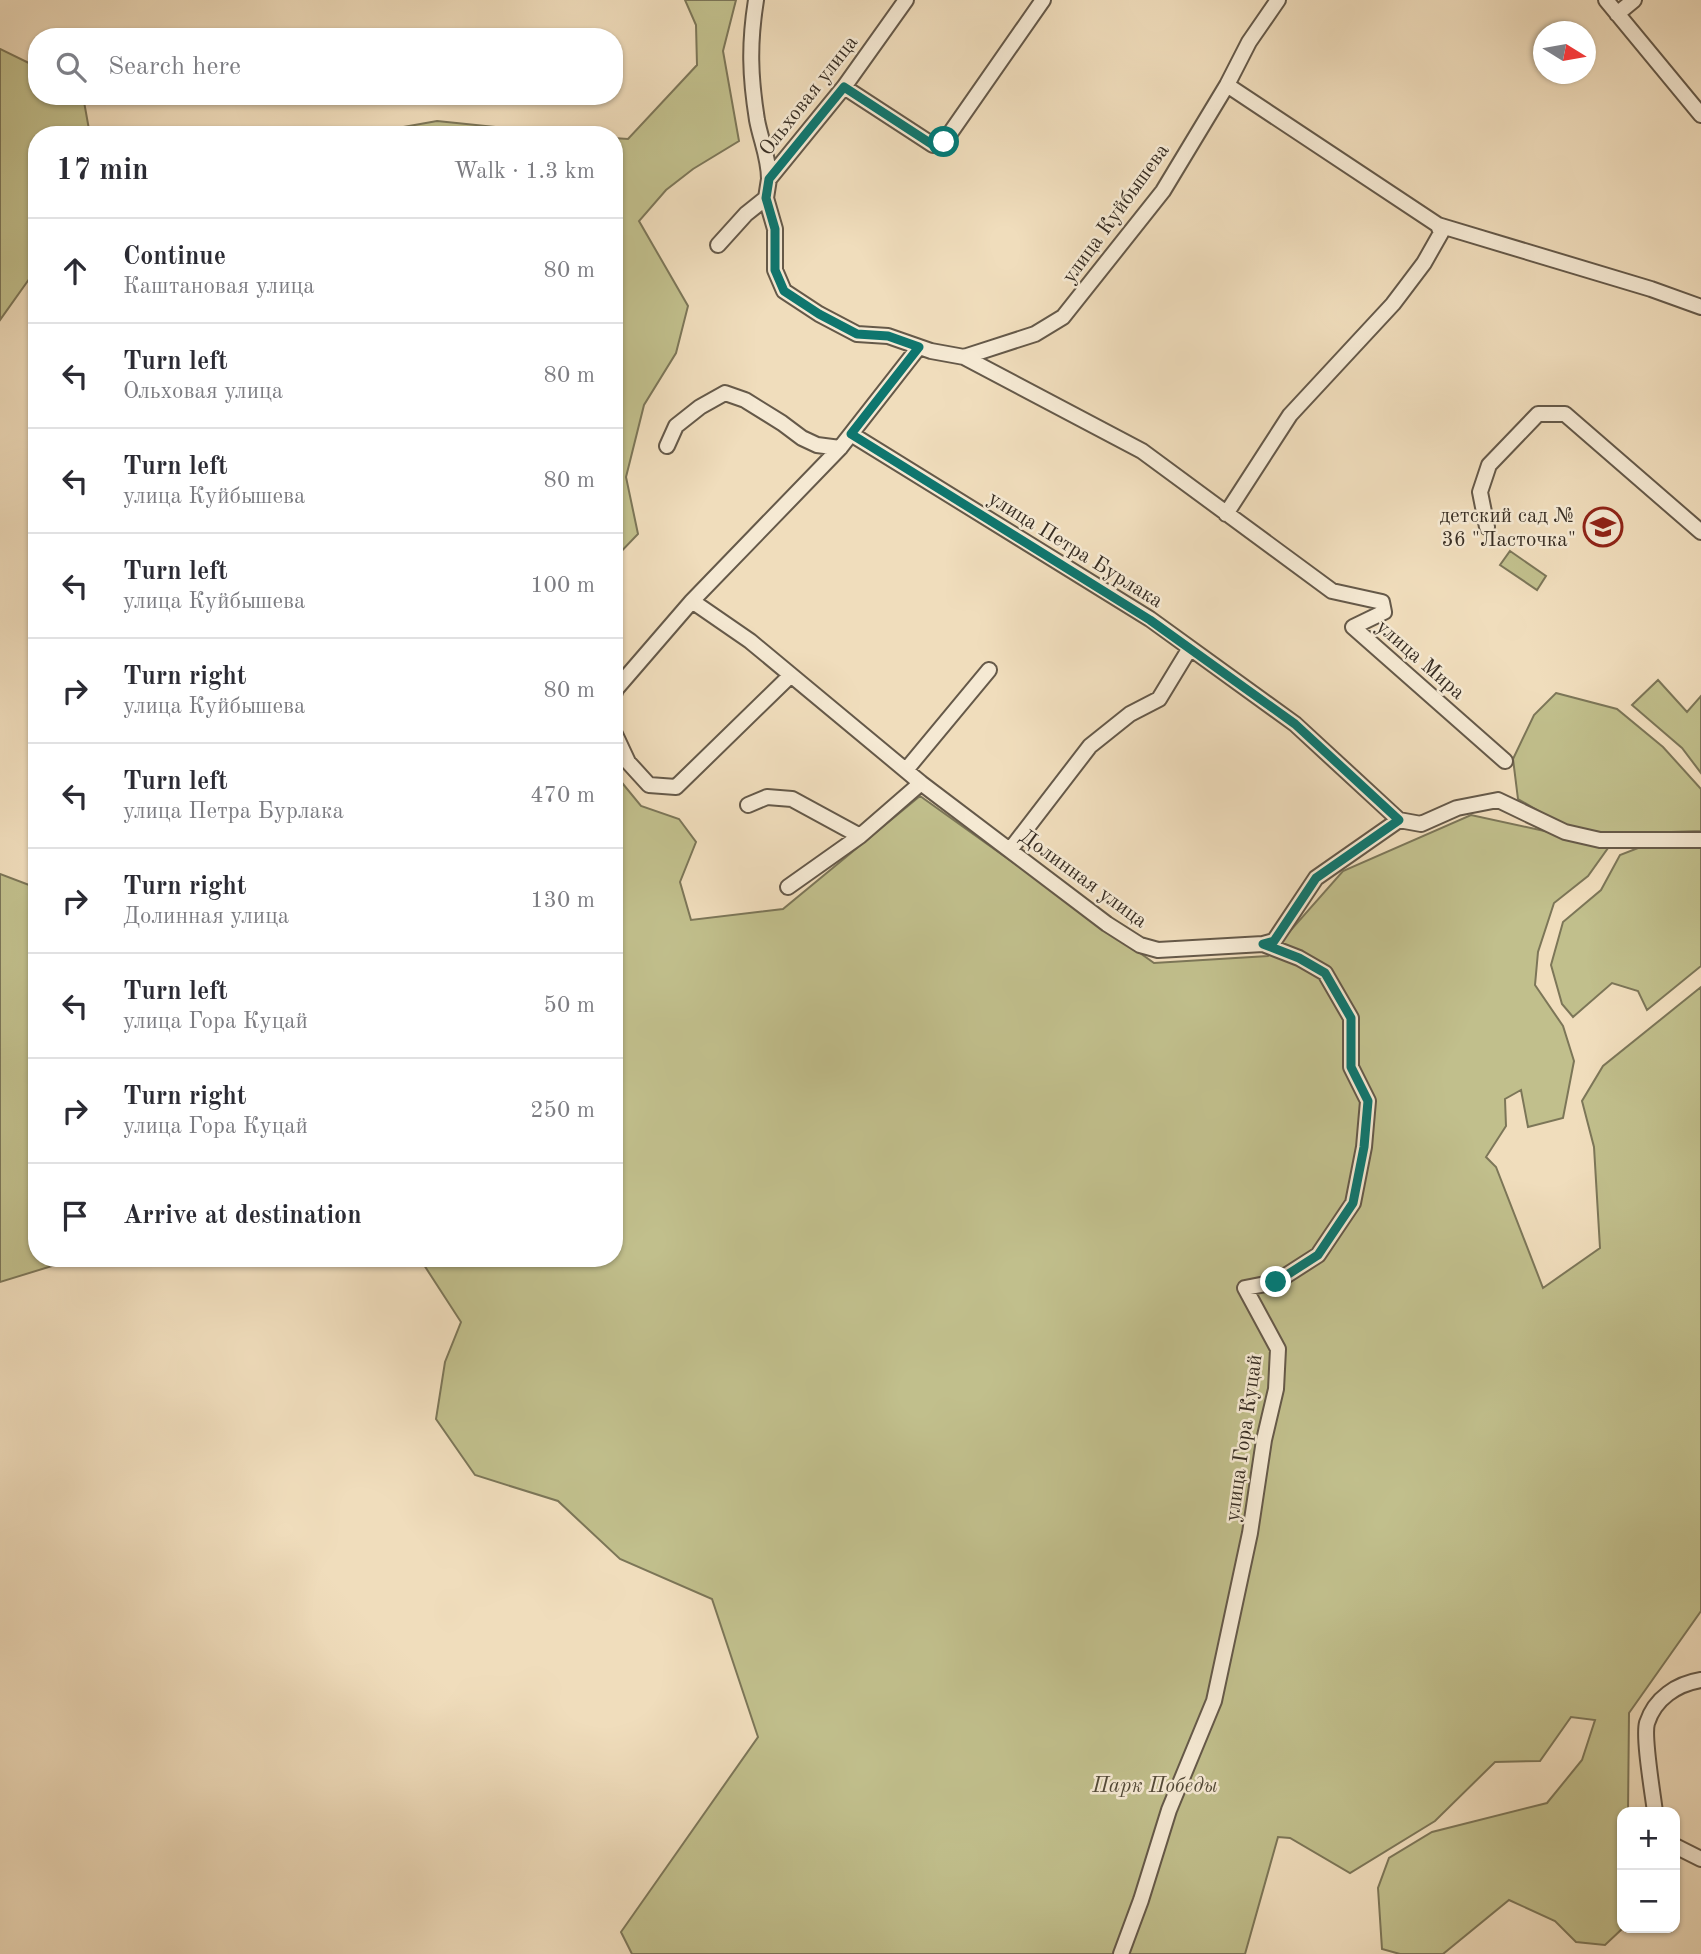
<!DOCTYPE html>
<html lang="en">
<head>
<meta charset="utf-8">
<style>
  body { margin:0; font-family:"Old Standard TT",serif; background:#f7f7f7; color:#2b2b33 }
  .controls { position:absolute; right:21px; bottom:21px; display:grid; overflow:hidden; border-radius:14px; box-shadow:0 2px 5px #0004 }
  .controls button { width:63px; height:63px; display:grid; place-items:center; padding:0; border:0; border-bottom:2px solid #e1e1e2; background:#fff; color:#2b2b33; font:35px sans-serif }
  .compass { position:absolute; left:1533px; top:21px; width:63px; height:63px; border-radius:50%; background:#fff; box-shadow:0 2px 5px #0004; rotate:101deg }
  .stop { position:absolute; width:21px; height:21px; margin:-16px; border:5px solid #0f766e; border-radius:50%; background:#fff }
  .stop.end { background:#0f766e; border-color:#fff; box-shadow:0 2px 7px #0008 }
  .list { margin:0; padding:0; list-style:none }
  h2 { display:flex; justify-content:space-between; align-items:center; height:91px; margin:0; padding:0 28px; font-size:30px }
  h2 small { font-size:23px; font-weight:400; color:#7c7c81 }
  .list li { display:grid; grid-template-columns:46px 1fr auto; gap:21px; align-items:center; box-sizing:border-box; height:105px; padding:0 28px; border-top:2px solid #e1e1e2 }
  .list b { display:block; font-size:26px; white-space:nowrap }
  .list p { margin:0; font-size:23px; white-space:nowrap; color:#7c7c81 }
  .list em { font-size:23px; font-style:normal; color:#7c7c81 }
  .icon { flex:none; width:38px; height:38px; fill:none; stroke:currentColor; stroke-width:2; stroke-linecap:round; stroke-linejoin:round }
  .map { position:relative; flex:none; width:1701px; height:1954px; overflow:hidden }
  .search { position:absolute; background:#fff; box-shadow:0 2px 5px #0004; left:28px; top:28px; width:595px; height:77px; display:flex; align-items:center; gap:18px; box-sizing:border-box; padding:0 24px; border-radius:28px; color:#7c7c81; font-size:26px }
  .panel { position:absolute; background:#fff; box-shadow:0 2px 5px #0004; left:28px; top:126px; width:595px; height:1141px; border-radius:28px }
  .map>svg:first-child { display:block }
  .green { fill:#c1bf8c; stroke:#7c7658; stroke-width:2 }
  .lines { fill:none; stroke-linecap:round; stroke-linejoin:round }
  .minor-casing { stroke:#655949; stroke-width:18 }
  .minor { stroke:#f5e9d3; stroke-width:14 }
  .route { stroke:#0f766e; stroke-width:9 }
  .labels { text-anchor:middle; stroke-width:5; stroke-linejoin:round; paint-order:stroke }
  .street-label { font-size:21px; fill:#372d23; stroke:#f5e9d3 }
  .poi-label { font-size:21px; fill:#372d23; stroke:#f5e9d3; text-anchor:end }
  .park-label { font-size:21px; font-style:italic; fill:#534a38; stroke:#f5e9d3 }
</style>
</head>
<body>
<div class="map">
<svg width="1701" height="1954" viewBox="0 0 1701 1954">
  <rect width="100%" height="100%" fill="#f0ddbc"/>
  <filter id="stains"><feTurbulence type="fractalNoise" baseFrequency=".00286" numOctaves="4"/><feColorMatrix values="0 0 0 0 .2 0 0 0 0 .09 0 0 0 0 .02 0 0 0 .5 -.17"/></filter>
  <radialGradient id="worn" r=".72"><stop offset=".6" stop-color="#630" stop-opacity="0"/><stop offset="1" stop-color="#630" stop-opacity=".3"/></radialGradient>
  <path class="green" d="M685,0H736L723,51L739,141L693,169L666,190L639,221L688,306L676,353L644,405L626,477L638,534L614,559V138L628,139L697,65L696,25Z
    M0,49L37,67V96H83L90,135H37V268L0,320Z
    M437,121L574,135H391L398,128Z
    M1510,551L1546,576L1537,590L1500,565Z
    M1658,680L1687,712L1701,696V773L1682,748L1632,705Z
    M1556,693L1617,709L1663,747L1701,789V831L1612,834L1566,827L1518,799L1513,759L1534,715Z
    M614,773L641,806L679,819L696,842L680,882L691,920L783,909L920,796L1154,963L1268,956L1343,871L1471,815L1549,832L1608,848L1588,876L1554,903L1538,952L1535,985L1563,1026L1574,1061L1563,1118L1528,1127L1521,1090L1505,1099L1506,1126L1486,1157L1496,1167L1543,1288L1600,1248L1594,1147L1582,1101L1603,1066L1701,987V1611L1629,1713L1628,1812H1622L1623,1928L1605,1945L1576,1942L1555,1921L1509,1900L1443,1954H1400L1382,1949L1378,1888L1389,1858L1432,1832L1547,1803L1582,1760L1595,1720L1571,1717L1540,1761L1495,1762L1435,1821L1350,1873L1290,1838L1278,1837L1245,1954H632L621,1932L758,1737L712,1599L620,1559L558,1501L475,1475L436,1419L445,1362L461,1322L424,1265L385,1258H614Z
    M1701,845V966L1647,1010L1638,991L1612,983L1573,1017L1562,1004L1551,965L1563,922L1601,890L1620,855L1638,848Z
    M0,874L37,888V1258H78L0,1282Z"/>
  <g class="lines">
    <defs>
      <path id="minor" d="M756,0C749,44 750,76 757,120C761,141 769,158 769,179
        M1606,0L1701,115
        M1617,14L1634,0
        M1227,85L1438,225L1651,289L1701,307
        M844,87L933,145L944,142L1043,0
        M766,198L775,229V270L784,291L819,314L857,334L888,336L931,351L964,357L1035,334L1063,317L1163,191L1227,85L1249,42L1278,0
        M718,245L746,214L766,198L769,179L844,87L906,0
        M964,357L1142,451L1332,591L1382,602L1384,612L1353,627L1505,761
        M851,434L1150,619L1295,724L1399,820
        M667,446L676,426L700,407L725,393L745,400L782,423L802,438L817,445L840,448
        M1226,514L1290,415L1393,304L1424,263L1441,233L1438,225
        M1487,527L1480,492L1489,465L1538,414H1565L1701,532
        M692,601L750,641L921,783L1107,924L1140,945L1158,950L1263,944L1274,941L1316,878L1399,820L1421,824L1457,808L1498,800L1565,832L1600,840H1701
        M614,695L616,689L692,601L840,448L919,347
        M614,732L628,762L649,785L676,787L791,675
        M906,770L989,670
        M748,805L767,797L792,799L860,836
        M1010,850L1090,746L1130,714L1159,699L1190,648
        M788,887L860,836L921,783
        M1655,1812C1653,1795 1643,1737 1647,1723C1655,1698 1677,1684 1701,1680
        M1675,1846L1701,1859
        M1121,1954L1141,1900L1169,1810L1214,1701L1250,1533L1264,1440L1276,1389L1278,1349L1245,1288L1276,1282L1318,1255L1353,1203L1364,1147L1368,1101L1351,1067V1018L1325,973L1299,958L1263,944"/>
    </defs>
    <use href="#minor" class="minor-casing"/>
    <use href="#minor" class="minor"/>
  </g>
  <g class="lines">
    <path class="route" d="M944,142L933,145L844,87L769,179L766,198L775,229V270L784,291L819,314L857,334L888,336L919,347L851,434L1150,620L1295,724L1399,820L1316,878L1274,941L1263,944L1299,958L1325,973L1351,1018V1067L1368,1101L1364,1147L1353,1203L1318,1255L1276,1282"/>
  </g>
  <defs>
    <symbol id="school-ring" viewBox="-11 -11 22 22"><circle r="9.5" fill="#f5e9d3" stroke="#8f2418" stroke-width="1.5"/><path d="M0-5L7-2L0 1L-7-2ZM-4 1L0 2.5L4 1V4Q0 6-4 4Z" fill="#8f2418"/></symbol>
  </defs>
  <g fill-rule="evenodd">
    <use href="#school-ring" x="1581" y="505" width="44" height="44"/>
  </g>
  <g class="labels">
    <g class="street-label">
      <text transform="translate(808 95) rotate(-52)" y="7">Ольховая улица</text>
      <text transform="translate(1115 213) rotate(-54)" y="7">улица Куйбышева</text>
      <text transform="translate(1076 549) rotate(32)" y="7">улица Петра Бурлака</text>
      <text transform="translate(1421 659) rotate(41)" y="7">улица Мира</text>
      <text transform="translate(1084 878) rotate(36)" y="7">Долинная улица</text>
      <text transform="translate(1243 1438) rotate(-82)" y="7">улица Гора Куцай</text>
    </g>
    <g class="poi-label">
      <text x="1576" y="522">детский сад №<tspan x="1576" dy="24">36 "Ласточка"</tspan></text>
    </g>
    <g class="park-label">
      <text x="1155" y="1792">Парк Победы</text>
    </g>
  </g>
  <rect width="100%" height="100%" filter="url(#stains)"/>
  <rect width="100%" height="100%" fill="url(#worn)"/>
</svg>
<div class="controls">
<button>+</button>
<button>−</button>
</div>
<svg class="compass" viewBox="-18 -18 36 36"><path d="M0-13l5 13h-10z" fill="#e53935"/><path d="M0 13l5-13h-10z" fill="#7c7c81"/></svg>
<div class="stop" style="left:944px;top:142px"></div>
<div class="stop end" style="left:1276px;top:1282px"></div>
<div class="search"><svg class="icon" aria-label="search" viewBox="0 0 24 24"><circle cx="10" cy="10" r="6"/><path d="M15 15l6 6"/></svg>Search here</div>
<section class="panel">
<h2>17 min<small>Walk · 1.3 km</small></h2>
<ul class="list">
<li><svg class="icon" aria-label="ahead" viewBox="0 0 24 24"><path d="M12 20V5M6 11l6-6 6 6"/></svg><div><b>Continue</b><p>Каштановая улица</p></div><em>80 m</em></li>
<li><svg class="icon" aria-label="left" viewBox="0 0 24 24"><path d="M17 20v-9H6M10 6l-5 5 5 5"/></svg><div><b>Turn left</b><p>Ольховая улица</p></div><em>80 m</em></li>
<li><svg class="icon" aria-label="left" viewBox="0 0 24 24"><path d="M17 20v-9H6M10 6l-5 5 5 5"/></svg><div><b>Turn left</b><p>улица Куйбышева</p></div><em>80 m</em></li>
<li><svg class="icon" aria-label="left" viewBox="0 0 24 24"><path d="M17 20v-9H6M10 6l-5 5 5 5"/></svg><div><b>Turn left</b><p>улица Куйбышева</p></div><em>100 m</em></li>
<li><svg class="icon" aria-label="right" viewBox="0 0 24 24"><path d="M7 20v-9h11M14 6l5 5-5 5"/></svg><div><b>Turn right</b><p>улица Куйбышева</p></div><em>80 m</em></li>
<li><svg class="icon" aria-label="left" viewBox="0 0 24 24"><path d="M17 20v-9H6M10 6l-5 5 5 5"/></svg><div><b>Turn left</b><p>улица Петра Бурлака</p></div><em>470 m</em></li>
<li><svg class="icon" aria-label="right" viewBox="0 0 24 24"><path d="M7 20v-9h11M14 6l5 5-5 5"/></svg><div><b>Turn right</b><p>Долинная улица</p></div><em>130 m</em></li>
<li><svg class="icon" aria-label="left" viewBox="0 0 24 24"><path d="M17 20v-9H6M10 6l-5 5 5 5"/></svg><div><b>Turn left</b><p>улица Гора Куцай</p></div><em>50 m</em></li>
<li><svg class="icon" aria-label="right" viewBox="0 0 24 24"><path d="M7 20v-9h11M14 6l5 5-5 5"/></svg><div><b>Turn right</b><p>улица Гора Куцай</p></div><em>250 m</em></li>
<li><svg class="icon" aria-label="arrive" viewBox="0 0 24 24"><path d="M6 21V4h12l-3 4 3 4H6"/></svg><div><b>Arrive at destination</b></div></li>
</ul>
</section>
</div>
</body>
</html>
